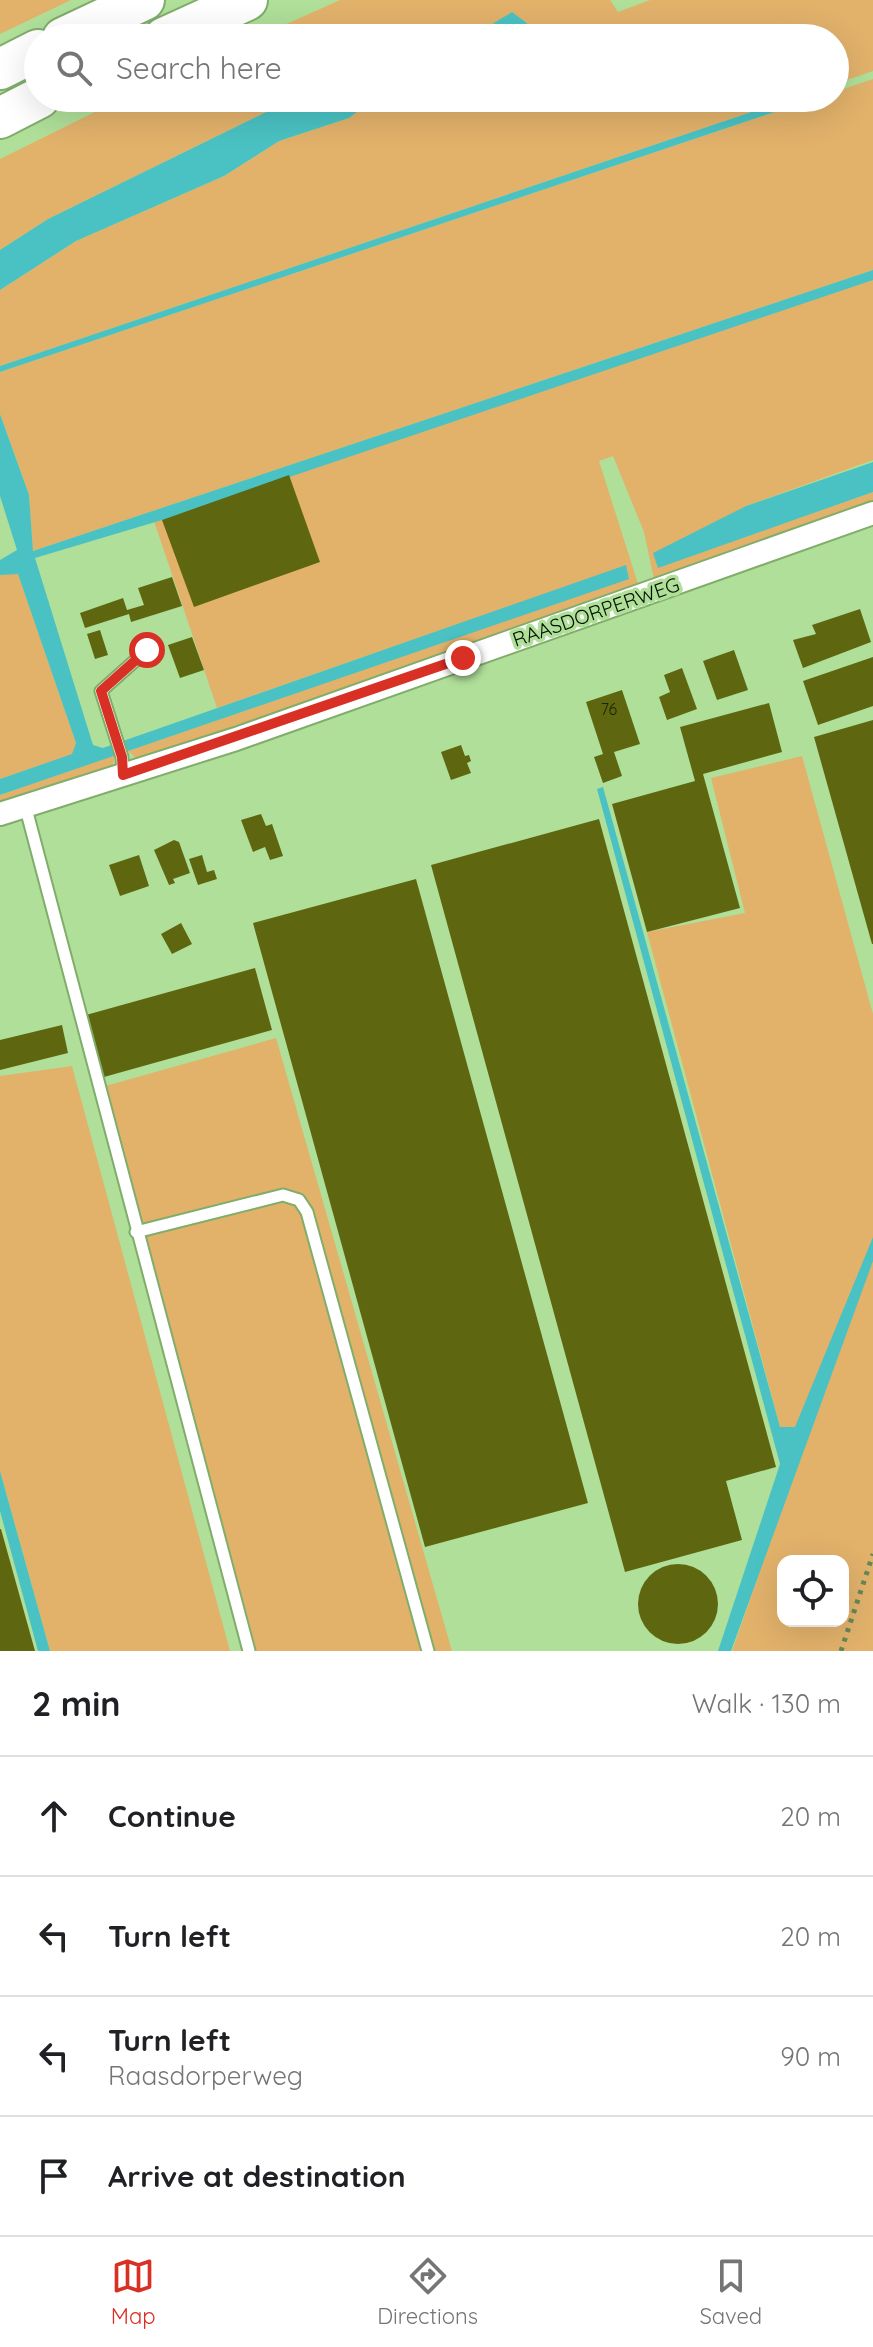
<!DOCTYPE html>
<html lang="en">
<head>
<meta charset="utf-8">
<style>
  body { margin:0; font-family:Quicksand,sans-serif; background:#f6f6f6; color:#202124 }
  .controls { position:absolute; right:24px; bottom:24px; display:grid; overflow:hidden; border-radius:16px; box-shadow:0 8px 32px #0002 }
  .controls button { width:72px; height:72px; display:grid; place-items:center; padding:0; border:0; border-bottom:2px solid #e0e0e0; background:#fff; color:#202124; font:40px sans-serif }
  .stop { position:absolute; width:24px; height:24px; margin:-18px; border:6px solid #d93025; border-radius:50%; background:#fff }
  .stop.end { background:#d93025; border-color:#fff; box-shadow:0 2px 8px #0008 }
  .list { margin:0; padding:0; list-style:none }
  h2 { display:flex; justify-content:space-between; align-items:center; height:104px; margin:0; padding:0 32px; font-size:34px }
  h2 small { font-size:26px; font-weight:400; color:#757577 }
  .list li { display:grid; grid-template-columns:52px 1fr auto; gap:24px; align-items:center; box-sizing:border-box; height:120px; padding:0 32px; border-top:2px solid #e0e0e0 }
  .list b { display:block; font-size:30px; white-space:nowrap }
  .list p { margin:0; font-size:26px; white-space:nowrap; color:#757577 }
  .list em { font-size:26px; font-style:normal; color:#757577 }
  .icon { flex:none; width:44px; height:44px; fill:none; stroke:currentColor; stroke-width:2; stroke-linecap:round; stroke-linejoin:round }
  .map { position:relative; flex:none; width:873px; height:1651px; overflow:hidden }
  .search { position:absolute; background:#fff; box-shadow:0 8px 32px #0002; left:24px; right:24px; top:24px; height:88px; display:flex; align-items:center; gap:20px; box-sizing:border-box; padding:0 28px; border-radius:44px; color:#757577; font-size:30px }
  .sheet { height:584px; background:#fff }
  nav { display:flex; justify-content:space-around; align-items:center; box-sizing:border-box; height:112px; border-top:2px solid #e0e0e0; background:#fff; font-size:22px; color:#757577 }
  nav a { display:grid; justify-items:center; gap:4px }
  nav .on { color:#d93025 }
  .map>svg:first-child { display:block }
  .green { fill:#e2b26b; fill-rule:evenodd }
  .water { fill:#4ac2c3 }
  .building { fill:#5e670f }
  .lines { fill:none; stroke-linecap:round; stroke-linejoin:round }
  .lane-casing { stroke:#80ad6a; stroke-width:15 }
  .street-casing { stroke:#80ad6a; stroke-width:26 }
  .highway-casing { stroke:#80ad6a; stroke-width:44 }
  .path { stroke:#668758; stroke-width:5; stroke-dasharray:4 6; stroke-linecap:butt }
  .lane { stroke:#fff; stroke-width:11 }
  .street { stroke:#fff; stroke-width:22 }
  .highway { stroke:#fff; stroke-width:40 }
  .route { stroke:#d93025; stroke-width:10 }
  .labels { text-anchor:middle; stroke-width:7; stroke-linejoin:round; paint-order:stroke }
  .number-label { font-size:16px; fill:#1a2704 }
  .street-label { font-size:20px; fill:#031200; stroke:#afdf99 }
</style>
</head>
<body>
<div class="map">
<svg width="873" height="1651" viewBox="0 0 873 1651">
  <rect width="100%" height="100%" fill="#afdf99"/>
  <path class="green" d="M0,0H71L0,34Z
    M340,0H610L618,12L650,0H873V71L835,84V38H527L528,23H493L480,35L469,38H255Z
    M873,79V270L33,551L29,495L0,414V372L816,98H835V92Z
    M123,98H295L48,219L0,250V159Z
    M373,98H793L0,366V290L76,241L224,176L279,141L349,118Z
    M873,279V460L746,506L717,522L658,567L873,492V510L655,584L644,532L613,456L599,461L639,587L139,761L128,751L629,578L625,566L217,708L154,521Z
    M7,572L18,573L76,743L73,754L0,779V575Z
    M115,755L112,769L0,808V795Z
    M802,756L873,1014V1651H732L767,1550L795,1427H780L647,932L745,913L711,778ZM783,1561H843V1621H783Z
    M276,1038L452,1651H254L102,1087Z
    M72,1066L230,1651H50L0,1471V1076Z"/>
  <path class="water" d="M512,12L528,24L527,38H469Z
    M295,98H375L349,118L279,141L224,176L76,241L0,290V250L48,219Z
    M793,98H816L0,372V366Z
    M873,270V280L162,520L35,558L93,745L103,748L626,565L629,579L0,795V779L72,754L76,743L18,574L0,575V560L17,550L0,496V414L29,495L33,551Z
    M873,462V492L658,568L653,553L746,506Z
    M603,787L780,1427H795L873,1237V1261L731,1651H718L780,1464L597,789Z
    M0,1471L50,1651H38L0,1511Z"/>
  <path class="building" d="M289,475L320,562L194,607L162,520Z
    M172,577L182,606L131,622L129,614L85,628L80,613L123,598L127,610L144,605L138,588Z
    M860,609L871,642L803,668L793,640L816,634L812,625Z
    M100,630L108,655L95,659L87,634Z
    M192,637L204,670L180,678L168,645Z
    M734,650L748,690L717,700L703,661Z
    M873,657V706L818,725L803,681Z
    M682,668L697,709L667,720L659,697L670,692L664,675Z
    M622,690L640,744L614,752L622,776L603,783L594,757L603,754L586,702Z
    M769,703L782,752L703,774L740,908L647,932L612,804L695,781L680,727Z
    M873,720V944H872L814,737Z
    M461,745L465,756L469,755L471,761L467,763L471,773L451,780L441,752Z
    M261,814L266,826L272,824L283,856L270,860L265,847L253,852L241,820Z
    M599,819L776,1467L726,1481L742,1540L625,1572L431,865Z
    M174,840L179,842L190,873L173,879L175,883L169,885L154,850Z
    M139,855L149,886L120,896L109,865Z
    M202,855L207,872L214,870L217,879L198,885L189,859Z
    M416,879L588,1503L425,1547L253,923Z
    M181,923L192,944L172,954L161,934Z
    M255,968L272,1030L104,1077L86,1015Z
    M62,1025L68,1053L0,1070V1040Z
    M0,1529H1L35,1651H0Z
    M638 1604a40 40 0 1 1 80 0a40 40 0 1 1-80 0Z"/>
  <g class="lines">
    <defs>
      <path id="lane" d="M123,775L122,757L101,691L147,650
        M25,805L249,1651
        M136,1232L283,1195L299,1200L307,1212L428,1651"/>
      <path id="street" d="M0,814L236,739L873,513"/>
      <path id="highway" d="M63,38L144,0
        M164,38L247,0
        M0,69L38,50
        M0,118L39,98"/>
    </defs>
    <use href="#lane" class="lane-casing"/>
    <use href="#street" class="street-casing"/>
    <use href="#highway" class="highway-casing"/>
    <path class="path" d="M841,1651L873,1554"/>
    <use href="#lane" class="lane"/>
    <use href="#street" class="street"/>
    <use href="#highway" class="highway"/>
  </g>
  <g class="lines">
    <path class="route" d="M147,650L101,691L122,757L123,775L463,658"/>
  </g>
  <g class="labels">
    <g class="number-label">
      <text x="609" y="715">76</text>
    </g>
    <g class="street-label">
      <text transform="translate(596 612) rotate(-19)" y="7">RAASDORPERWEG</text>
    </g>
  </g>
</svg>
<div class="controls">
<button><svg class="icon" aria-label="locate" viewBox="0 0 24 24"><circle cx="12" cy="12" r="6"/><path d="M12 2v4M12 18v4M2 12h4M18 12h4"/></svg></button>
</div>
<div class="stop" style="left:147px;top:650px"></div>
<div class="stop end" style="left:463px;top:658px"></div>
<div class="search"><svg class="icon" aria-label="search" viewBox="0 0 24 24"><circle cx="10" cy="10" r="6"/><path d="M15 15l6 6"/></svg>Search here</div>
</div>
<section class="sheet">
<h2>2 min<small>Walk · 130 m</small></h2>
<ul class="list">
<li><svg class="icon" aria-label="ahead" viewBox="0 0 24 24"><path d="M12 20V5M6 11l6-6 6 6"/></svg><div><b>Continue</b></div><em>20 m</em></li>
<li><svg class="icon" aria-label="left" viewBox="0 0 24 24"><path d="M17 20v-9H6M10 6l-5 5 5 5"/></svg><div><b>Turn left</b></div><em>20 m</em></li>
<li><svg class="icon" aria-label="left" viewBox="0 0 24 24"><path d="M17 20v-9H6M10 6l-5 5 5 5"/></svg><div><b>Turn left</b><p>Raasdorperweg</p></div><em>90 m</em></li>
<li><svg class="icon" aria-label="arrive" viewBox="0 0 24 24"><path d="M6 21V4h12l-3 4 3 4H6"/></svg><div><b>Arrive at destination</b></div></li>
</ul>
</section>
<nav>
<a class="on"><svg class="icon" aria-label="map" viewBox="0 0 24 24"><path d="M3 6l6-2 6 2 6-2v14l-6 2-6-2-6 2zM9 4v14M15 6v14"/></svg>Map</a>
<a><svg class="icon" aria-label="directions" viewBox="0 0 24 24"><path d="M12 3l9 9-9 9-9-9zM9 14v-3h6M13 9l2 2-2 2"/></svg>Directions</a>
<a><svg class="icon" aria-label="saved" viewBox="0 0 24 24"><path d="M7 4h10v16l-5-4-5 4z"/></svg>Saved</a>
</nav>
</body>
</html>
